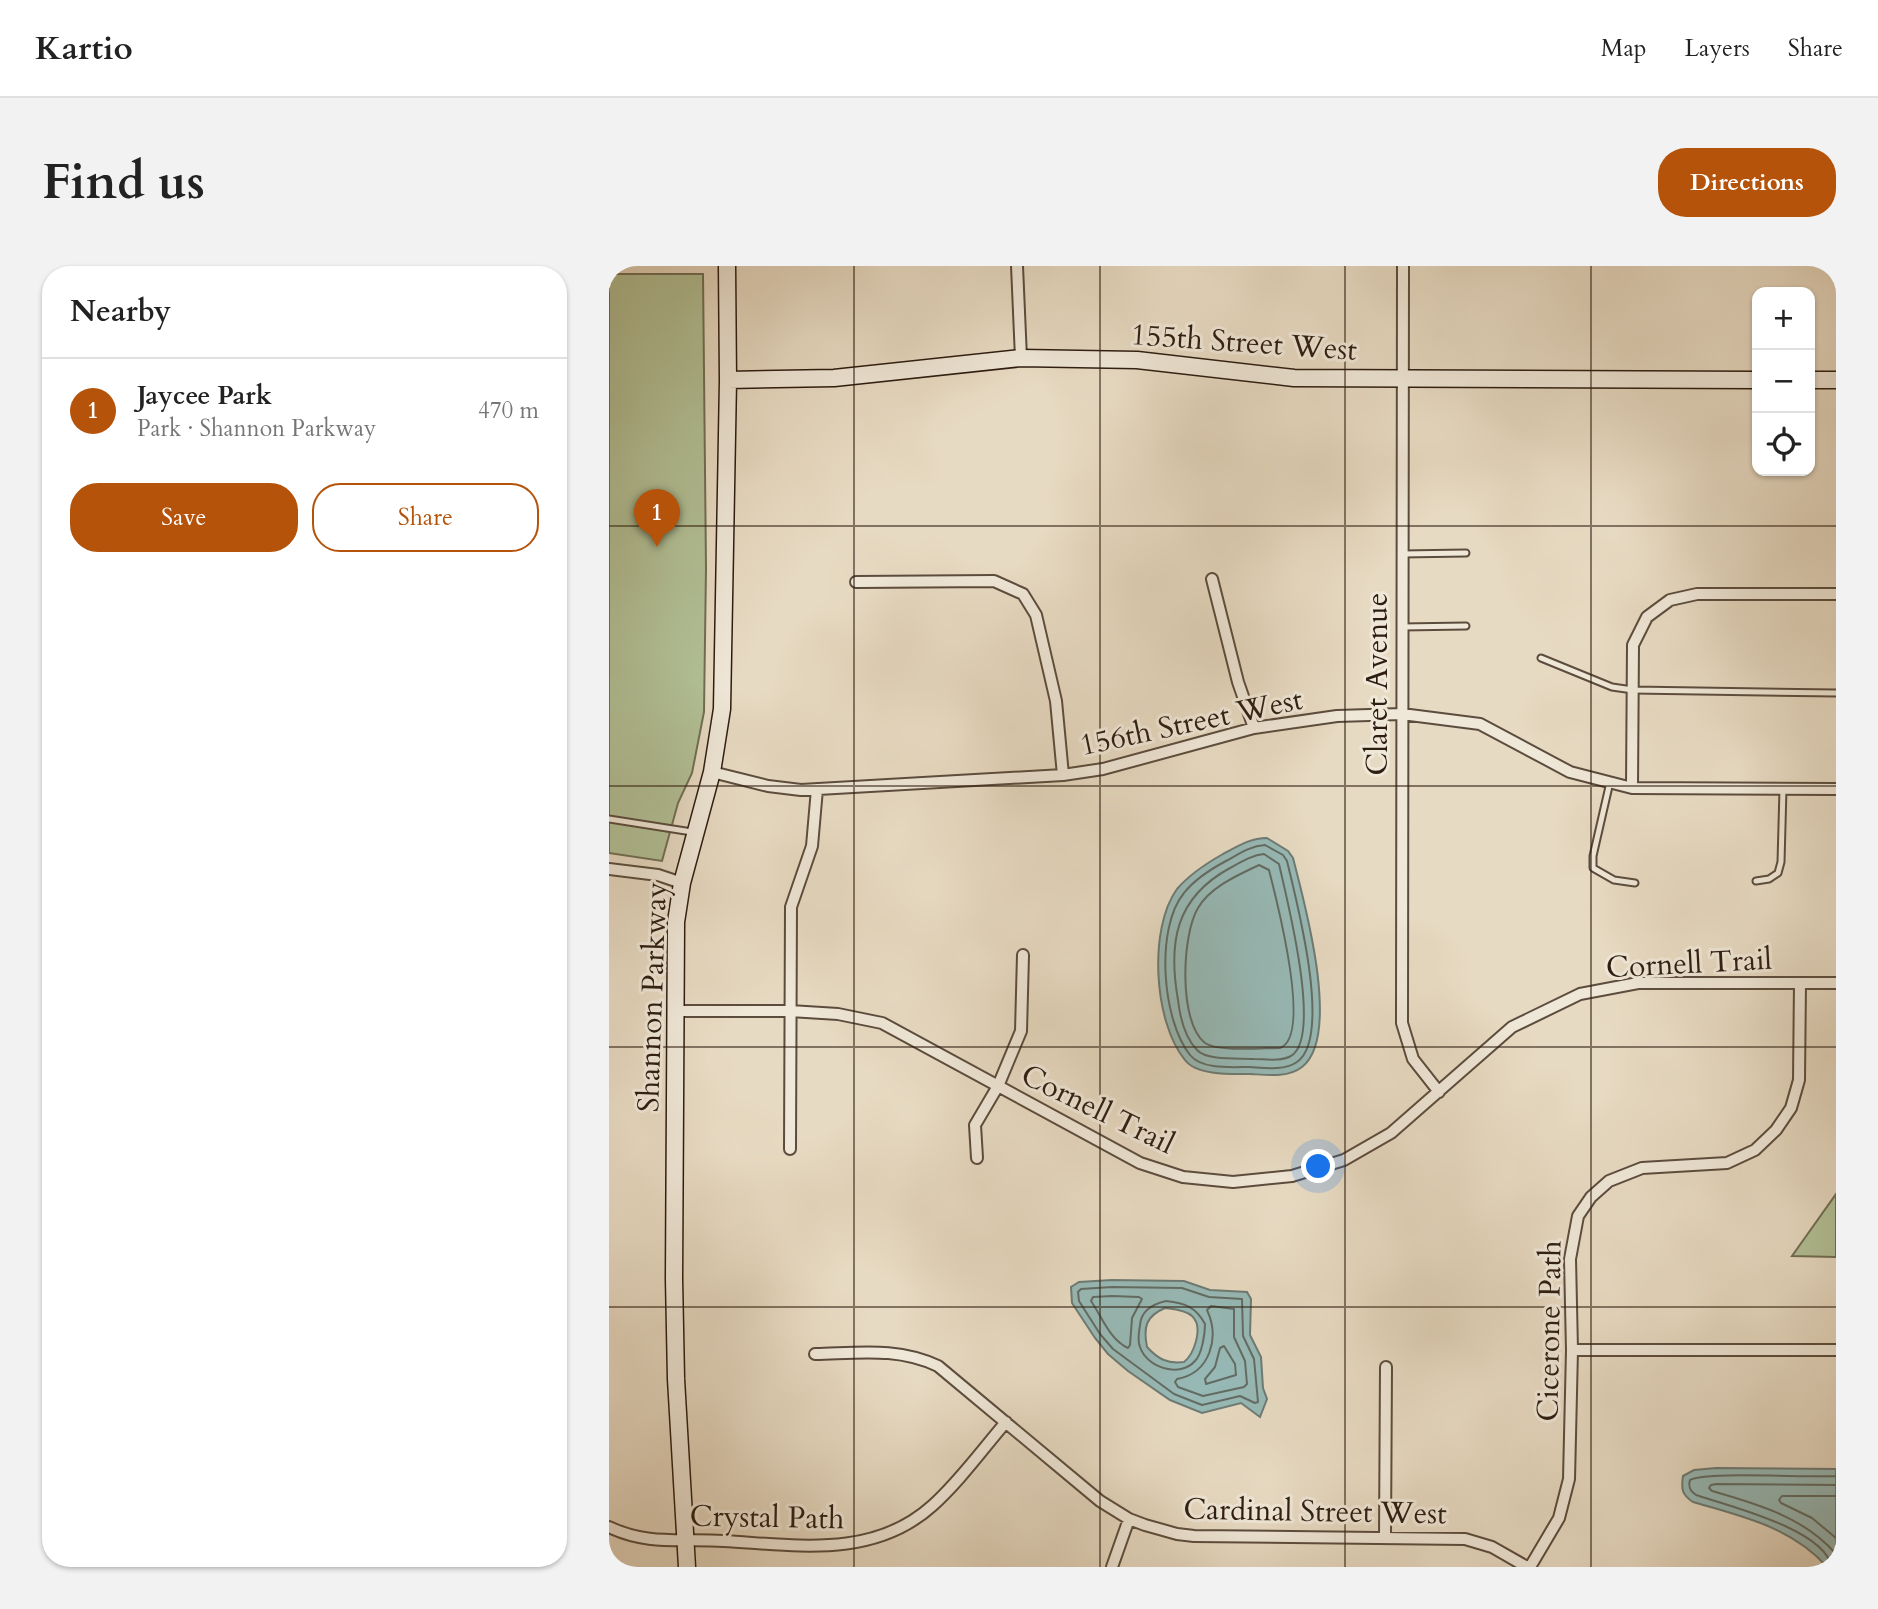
<!DOCTYPE html>
<html lang="en">
<head>
<meta charset="utf-8">
<style>
  body { margin:0; font-family:Cardo,serif; background:#f2f2f2; color:#222 }
  .controls { position:absolute; right:21px; top:21px; display:grid; overflow:hidden; border-radius:14px; box-shadow:0 2px 5px #0004 }
  .controls button { width:63px; height:63px; display:grid; place-items:center; padding:0; border:0; border-bottom:2px solid #e0e0e0; background:#fff; color:#222; font:35px sans-serif }
  .you { position:absolute; left:710px; top:901px; width:24px; height:24px; margin:-18px; border:5px solid #fff; border-radius:50%; background:#1a73e8; box-shadow:0 0 0 10px #1a73e833 }
  .badge { display:grid; place-items:center; width:46px; height:46px; border-radius:50%; background:#b45309; color:#fff; font-size:23px; font-weight:700 }
  .pin { position:absolute; translate:-50% -58px; filter:drop-shadow(0 2px 4px #0008) }
  .pin::after { content:''; position:absolute; top:37px; width:24px; height:21px; background:inherit; clip-path:polygon(0 0,100% 0,50% 100%) }
  .list { margin:0; padding:0; list-style:none }
  h2 { display:flex; justify-content:space-between; align-items:center; height:91px; margin:0; padding:0 28px; font-size:30px }
  h2 small { font-size:23px; font-weight:400; color:#767676 }
  .list li { display:grid; grid-template-columns:46px 1fr auto; gap:21px; align-items:center; box-sizing:border-box; height:105px; padding:0 28px; border-top:2px solid #e0e0e0 }
  .list b { display:block; font-size:26px; white-space:nowrap }
  .list p { margin:0; font-size:23px; white-space:nowrap; color:#767676 }
  .list em { font-size:23px; font-style:normal; color:#767676 }
  .actions { display:flex; gap:14px; padding:21px 28px }
  .actions a { flex:1; padding:16px 0; border:2px solid #b45309; border-radius:28px; text-align:center; font-size:24px; color:#b45309 }
  .actions .main { background:#b45309; color:#fff }
  .icon { flex:none; width:38px; height:38px; fill:none; stroke:currentColor; stroke-width:2; stroke-linecap:round; stroke-linejoin:round }
  .map { position:relative; flex:none; width:1227px; height:1301px; overflow:hidden; border-radius:28px }
  header { display:flex; align-items:center; gap:42px; box-sizing:border-box; height:98px; padding:0 35px; background:#fff; border-bottom:2px solid #e0e0e0 }
  header strong { font-size:33px }
  nav { display:flex; gap:38px; margin-inline-start:auto; font-size:24px }
  .intro { display:flex; align-items:center; justify-content:space-between; box-sizing:border-box; height:168px; padding:0 42px }
  h1 { margin:0; font-size:49px }
  .button { padding:18px 32px; border-radius:28px; background:#b45309; color:#fff; font-size:24px; font-weight:700 }
  main { display:flex; gap:42px; padding:0 42px }
  aside { flex:1; background:#fff; border-radius:28px; box-shadow:0 2px 5px #0004 }
  .map>svg:first-child { display:block }
  .green { fill:#b2c096; stroke:#706e54; stroke-width:2 }
  .water { fill:#97bab7; stroke:#6d7b75; stroke-width:2; fill-rule:evenodd }
  .lines { fill:none; stroke-linecap:round; stroke-linejoin:round }
  .shore { stroke:#626c64; stroke-width:2 }
  .lane-casing { stroke:#5c4c3d; stroke-width:9 }
  .street-casing { stroke:#5c4c3d; stroke-width:14 }
  .secondary-casing { stroke:#2e1d11; stroke-width:19 }
  .lane { stroke:#efe7d7; stroke-width:5 }
  .street { stroke:#efe7d7; stroke-width:10 }
  .secondary { stroke:#efe7d7; stroke-width:16 }
  .grid { fill:none; stroke:#2e1d11; stroke-width:2; stroke-opacity:0.55 }
  .labels { text-anchor:middle; stroke-width:6; stroke-linejoin:round; paint-order:stroke }
  .street-label { font-size:30px; fill:#2e1d11; stroke:#efe7d7 }
</style>
</head>
<body>
<header>
<strong>Kartio</strong>
<nav><a>Map</a><a>Layers</a><a>Share</a></nav>
</header>
<div class="intro"><h1>Find us</h1><a class="button">Directions</a></div>
<main>
<aside>
<h2>Nearby<small></small></h2>
<ul class="list">
<li><span class="badge">1</span><div><b>Jaycee Park</b><p>Park · Shannon Parkway</p></div><em>470 m</em></li>
</ul>
<div class="actions"><a class="main">Save</a><a>Share</a></div>
</aside>
<div class="map">
<svg width="1227" height="1301" viewBox="0 0 1227 1301">
  <rect width="100%" height="100%" fill="#e7dac2"/>
  <filter id="stains"><feTurbulence type="fractalNoise" baseFrequency=".00286" numOctaves="4"/><feColorMatrix values="0 0 0 0 .2 0 0 0 0 .09 0 0 0 0 .02 0 0 0 .5 -.17"/></filter>
  <radialGradient id="worn" r=".72"><stop offset=".6" stop-color="#630" stop-opacity="0"/><stop offset="1" stop-color="#630" stop-opacity=".3"/></radialGradient>
  <path class="green" d="M0,8H94L97,302L95,446L83,507L69,537L53,595L0,587Z
    M1227,928V991L1183,990Z"/>
  <path class="water" d="M658,572L679,585L684,592C695,635 733,770 693,801C679,812 658,809 642,808C624,808 588,810 576,794C545,757 539,663 568,623C580,609 598,597 614,588C629,580 641,572 658,572Z
    M503,1014L575,1015L601,1024L638,1026L642,1033L641,1069L652,1091L654,1122L658,1133L651,1151L632,1137L593,1147L561,1134L519,1105L499,1088L486,1072L463,1037L462,1021L470,1016ZM556,1042C564,1043 577,1044 583,1050C595,1061 585,1088 575,1096C558,1098 549,1093 538,1081C534,1061 537,1050 556,1042Z
    M1107,1202L1227,1203V1301H1218C1183,1261 1132,1250 1084,1236C1073,1229 1072,1223 1074,1210L1085,1204Z"/>
  <g class="lines">
    <path class="shore" d="M656,579L674,589L678,595C687,633 724,771 688,796C675,805 656,802 641,801C624,801 593,804 581,789C553,754 546,662 575,627C586,613 602,603 617,595C630,588 641,580 656,579Z
      M655,588L670,598C677,630 714,771 682,790C671,796 656,793 645,793C630,792 598,795 588,784C575,771 571,751 569,734C559,677 566,632 621,602C632,596 643,589 655,588Z
      M650,599L660,604C667,632 704,770 671,782C654,782 609,786 596,777C569,756 573,668 589,642C601,621 629,609 650,599Z
      M503,1021L573,1022L600,1031L633,1033L634,1070L645,1093L649,1136L646,1137L631,1130L593,1139L565,1128L504,1083L491,1068L470,1035L469,1026L472,1023Z
      M503,1030L530,1031L533,1033L523,1052L521,1079L519,1082C501,1074 493,1051 482,1035L484,1031Z
      M557,1035C576,1037 587,1041 596,1058C596,1068 593,1088 586,1095C571,1112 538,1102 531,1081C528,1074 530,1067 531,1059C532,1045 544,1038 557,1035Z
      M602,1040L625,1043V1071L636,1095L638,1118L635,1121L594,1130L569,1121L566,1116L568,1113C601,1107 611,1072 598,1044Z
      M615,1080L626,1098L627,1109L597,1118L596,1113L606,1101L611,1082Z
      M1227,1219L1107,1218L1102,1219L1100,1222L1103,1225C1148,1238 1195,1251 1227,1288
      M1227,1230H1173L1170,1234L1172,1237L1203,1252L1227,1272
      M1222,1301C1218,1264 1117,1239 1087,1229C1081,1225 1079,1221 1081,1214C1095,1205 1202,1212 1227,1210"/>
    <defs>
      <path id="lane" d="M793,288L857,287
        M793,361L857,360
        M932,392L1003,421L1024,424L1227,427
        M1001,516L984,590V602L1005,614L1026,617
        M0,553L83,566
        M1147,615L1160,613L1169,607L1172,596L1174,523"/>
      <path id="street" d="M408,0L412,92
        M794,0L793,757L804,793L830,826
        M603,313L629,416L645,462
        M247,316L385,315L414,328L427,349L447,435L454,509
        M103,506L159,520L192,524L454,509L494,503L645,462L728,450L793,448L871,458L961,506L1023,522L1227,523
        M1023,522L1024,379L1038,351L1061,334L1088,328H1227
        M0,603L49,609L73,617
        M66,745H181L229,748L273,757L531,897L574,911L624,916L683,910L735,894L782,867L903,761L971,728L1029,717H1227
        M181,883L182,641L203,580L208,523
        M368,892L366,859L389,820L412,765L414,689
        M963,1084H1227
        M206,1088C250,1087 289,1081 329,1100L491,1235L520,1253L536,1259L568,1268L585,1270L856,1273L883,1281L918,1301
        M0,1261C40,1280 72,1272 115,1275C187,1279 264,1293 323,1240C350,1216 373,1184 397,1156
        M776,1272L777,1101
        M503,1301L520,1253
        M921,1301L950,1252L960,1213L963,1084L961,993L969,950L982,931L1000,915L1033,902L1118,897L1146,884L1167,864L1182,842L1190,814L1191,717"/>
      <path id="secondary" d="M119,114L225,112L412,92L528,94L685,112L1148,114
        M1201,114H1227
        M78,1301L67,1113L65,1013L67,656L73,617L103,506L113,443L119,114L118,0"/>
    </defs>
    <use href="#lane" class="lane-casing"/>
    <use href="#street" class="street-casing"/>
    <use href="#secondary" class="secondary-casing"/>
    <use href="#lane" class="lane"/>
    <use href="#street" class="street"/>
    <use href="#secondary" class="secondary"/>
  </g>
  <path class="grid" d="M245,0V1301M491,0V1301M736,0V1301M982,0V1301M0,260H1227M0,520H1227M0,781H1227M0,1041H1227"/>
  <g class="labels">
    <g class="street-label">
      <text transform="translate(635 76) rotate(4)" y="10">155th Street West</text>
      <text transform="translate(768 418) rotate(-90)" y="10">Claret Avenue</text>
      <text transform="translate(582 456) rotate(-12)" y="10">156th Street West</text>
      <text transform="translate(1080 697) rotate(-3)" y="10">Cornell Trail</text>
      <text transform="translate(43 731) rotate(-88)" y="10">Shannon Parkway</text>
      <text transform="translate(489 843) rotate(26)" y="10">Cornell Trail</text>
      <text transform="translate(940 1065) rotate(-89)" y="10">Cicerone Path</text>
      <text transform="translate(706 1245) rotate(1)" y="10">Cardinal Street West</text>
      <text transform="translate(158 1251) rotate(1)" y="10">Crystal Path</text>
    </g>
  </g>
  <rect width="100%" height="100%" filter="url(#stains)"/>
  <rect width="100%" height="100%" fill="url(#worn)"/>
</svg>
<div class="controls">
<button>+</button>
<button>−</button>
<button><svg class="icon" aria-label="locate" viewBox="0 0 24 24"><circle cx="12" cy="12" r="6"/><path d="M12 2v4M12 18v4M2 12h4M18 12h4"/></svg></button>
</div>
<div class="you"></div>
<div class="pin badge" style="left:48px;top:281px">1</div>
</div>
</main>
</body>
</html>
